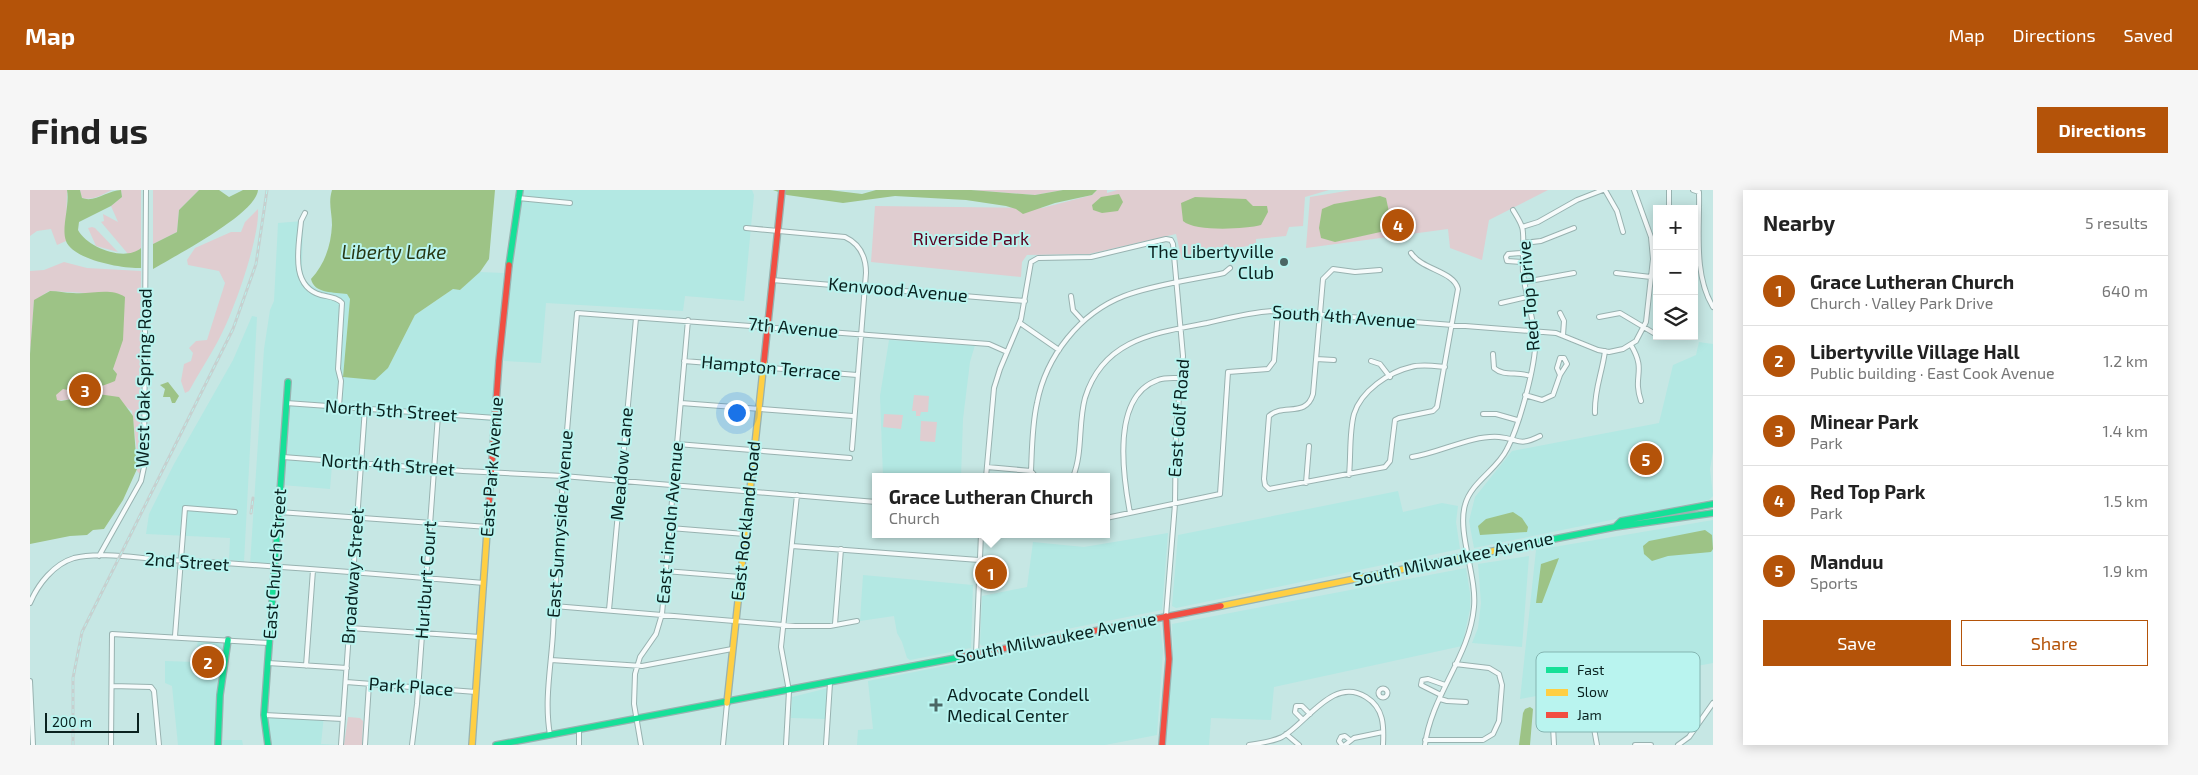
<!DOCTYPE html>
<html lang="en">
<head>
<meta charset="utf-8">
<style>
  body { margin:0; font-family:"Exo 2",sans-serif; background:#f6f6f6; color:#222 }
  .controls { position:absolute; right:15px; top:15px; display:grid; overflow:hidden; border-radius:0px; box-shadow:0 2px 12px #0003 }
  .controls button { width:45px; height:45px; display:grid; place-items:center; padding:0; border:0; border-bottom:1px solid #e0e0e0; background:#fff; color:#222; font:25px sans-serif }
  .scale { position:absolute; left:15px; bottom:12px; width:94px; box-sizing:border-box; padding-left:5px; border:2px solid #09211f; border-top:0; font-size:14px; line-height:18px; white-space:nowrap; color:#09211f; -webkit-text-stroke:4px #b9f4ef; paint-order:stroke }
  .you { position:absolute; left:706px; top:222px; width:18px; height:18px; margin:-12px; border:4px solid #fff; border-radius:50%; background:#1a73e8; box-shadow:0 0 0 8px #1a73e833 }
  .badge { display:grid; place-items:center; width:32px; height:32px; border-radius:50%; background:#b45309; color:#fff; font-size:16px; font-weight:700 }
  .pin { position:absolute; translate:-50% -50%; border:2px solid #fff; box-shadow:0 1px 5px #0006 }
  .popup { position:absolute; left:842px; top:283px; width:238px; height:65px; box-sizing:border-box; display:grid; place-content:center; border-radius:0px; background:#fff; filter:drop-shadow(0 1px 4px #0005); font-size:16px; white-space:nowrap; color:#767676 }
  .popup b { font-size:19px; color:#222 }
  .popup::after { content:''; position:absolute; left:50%; top:100%; margin-left:-10px; border:10px solid transparent; border-top-color:#fff }
  .list { margin:0; padding:0; list-style:none }
  h2 { display:flex; justify-content:space-between; align-items:center; height:65px; margin:0; padding:0 20px; font-size:21px }
  h2 small { font-size:16px; font-weight:400; color:#767676 }
  .list li { display:grid; grid-template-columns:32px 1fr auto; gap:15px; align-items:center; box-sizing:border-box; height:70px; padding:0 20px; border-top:1px solid #e0e0e0 }
  .list b { display:block; font-size:19px; white-space:nowrap }
  .list p { margin:0; font-size:16px; white-space:nowrap; color:#767676 }
  .list em { font-size:16px; font-style:normal; color:#767676 }
  .actions { display:flex; gap:10px; padding:15px 20px }
  .actions a { flex:1; padding:11px 0; border:1px solid #b45309; border-radius:0px; text-align:center; font-size:18px; color:#b45309 }
  .actions .main { background:#b45309; color:#fff }
  .icon { flex:none; width:28px; height:28px; fill:none; stroke:currentColor; stroke-width:2; stroke-linecap:round; stroke-linejoin:round }
  .map { position:relative; flex:none; width:1683px; height:555px; overflow:hidden; border-radius:0px }
  header { display:flex; align-items:center; gap:30px; box-sizing:border-box; height:70px; padding:0 25px; background:#b45309; color:#fff }
  header strong { font-size:24px }
  nav { display:flex; gap:28px; margin-inline-start:auto; font-size:18px }
  .intro { display:flex; align-items:center; justify-content:space-between; box-sizing:border-box; height:120px; padding:0 30px }
  h1 { margin:0; font-size:35px }
  .button { padding:12px 22px; border-radius:0px; background:#b45309; color:#fff; font-size:18px; font-weight:700 }
  main { display:flex; gap:30px; padding:0 30px }
  aside { flex:1; background:#fff; border-radius:0px; box-shadow:0 2px 12px #0003 }
  .map>svg:first-child { display:block }
  .built { fill:#b3e8e3 }
  .green { fill:#e0cdd0 }
  .water { fill:#9dc386 }
  .lines { fill:none; stroke-linecap:round; stroke-linejoin:round }
  .street-casing { stroke:#98b2b0; stroke-width:6 }
  .fast-casing { stroke:#98b2b0; stroke-width:8 }
  .slow-casing { stroke:#98b2b0; stroke-width:8 }
  .jam-casing { stroke:#98b2b0; stroke-width:8 }
  .street { stroke:#f6fbfb; stroke-width:4 }
  .fast { stroke:#16e098; stroke-width:5.5 }
  .slow { stroke:#ffcf43; stroke-width:5.5 }
  .jam { stroke:#f24e42; stroke-width:5.5 }
  .rail-casing { stroke:#c6d0cf; stroke-width:3 }
  .rail { stroke:#b9f4ef; stroke-width:1; stroke-dasharray:4; stroke-linecap:butt }
  .poi-dot { fill:#4b6664; stroke:#b9f4ef; stroke-width:2 }
  .labels { text-anchor:middle; stroke-width:4; stroke-linejoin:round; paint-order:stroke }
  .park-label { font-size:18px; fill:#5a0020; stroke:#b9f4ef }
  .poi-label { font-size:18px; fill:#09211f; stroke:#b9f4ef; text-anchor:end }
  .street-label { font-size:18px; fill:#09211f; stroke:#b9f4ef }
  .water-label { font-size:19px; font-style:italic; fill:#273713; stroke:#b9f4ef }
  .key { fill:#b9f4ef; stroke:#84b5b1; stroke-width:1 }
  .key-label { font-size:14px; fill:#09211f }
</style>
</head>
<body>
<header>
<strong>Map</strong>
<nav><a>Map</a><a>Directions</a><a>Saved</a></nav>
</header>
<div class="intro"><h1>Find us</h1><a class="button">Directions</a></div>
<main>
<div class="map">
<svg width="1683" height="555" viewBox="0 0 1683 555">
  <rect width="100%" height="100%" fill="#c6e7e4"/>
  <path class="built" d="M493,0H722L724,5L714,111L655,106L653,121L516,113L511,173L474,171L484,57Z
    M273,31L272,77L274,90L288,100L317,104L320,109L313,187L358,178L385,125L423,99L430,100L450,82L474,83L463,231L338,223L334,277L302,275L300,299L252,295L247,376L220,375L234,159L240,120L244,111L248,33Z
    M222,126L227,127L214,372L199,370L200,348L116,344L119,324L144,274L203,170Z
    M859,150L945,155L940,172L933,229L931,287H853L850,206Z
    M1669,152L1683,154V261L1680,279L1683,306L1679,310L1444,358L1439,331L1445,307L1482,261L1629,233L1643,175L1666,165Z
    M1368,301L1373,322L1412,313L1428,316L1426,332L1430,359L1146,418L1142,416L1148,345Z
    M1683,330V473L1490,509L1506,360Z
    M1138,343L1132,420L952,456L950,454L952,406L997,397L1003,352L1054,357Z
    M1499,366L1492,457L1442,453L1448,438L1451,413L1448,374Z
    M1436,378L1440,403V419L1432,456L1244,497L1241,530L1181,528L1179,555H1136L1143,460L1142,434Z
    M833,385L943,395L941,458L880,470L877,468L872,452L867,443L864,426L830,431Z
    M1130,434L1133,461L1127,545L1075,555H827L828,540L843,539L838,491Z
    M168,446L201,448L193,502L191,550H212L213,555H148L142,496L135,493V471L166,472Z
    M798,498L796,529L761,528L762,507Z
    M237,523L294,525L291,554L309,555H236Z"/>
  <path class="green" d="M0,0H37L36,51L27,55L21,39L7,41L0,46Z
    M50,0H82C72,5 62,11 52,8Z
    M91,0H111V58L106,62L98,64L71,32L74,31L73,24L88,32L81,16L92,7Z
    M123,0H169L149,20L147,42L123,54Z
    M941,0H1033L1005,5Z
    M1067,0H1077V3L1087,0H1299L1275,7L1273,36L1259,37L1256,46L1226,49V54L1152,70L1146,44L1059,64L997,65L992,72L991,87L841,72L845,16L1012,18L1062,5Z
    M1322,0H1518L1459,30L1452,70L1420,58L1418,39L1276,58L1280,7Z
    M228,19C230,48 203,124 188,151C179,168 168,184 159,201L155,203L151,191L154,174L161,171L163,163L159,158L166,151L177,150L195,93L189,81L158,75L157,70L165,58L201,42H211L215,32Z
    M62,37L65,38L88,62L66,56L58,38Z
    M34,72L57,78L111,81L110,284L107,281L108,269L102,221C82,205 51,208 26,211L25,204L31,199L86,184L83,178L91,105L19,101L4,111L0,164V81L14,80Z
    M884,205L899,206L898,222H891L890,226H886V221H882Z
    M854,224L873,225L871,239L853,237Z
    M891,231L907,232L905,252L890,251Z
    M318,527L330,528L333,531L332,555H314Z"/>
  <path class="water" d="M37,0H50L52,8C65,13 78,0 91,0L92,7L81,16L49,32L48,40C58,58 95,72 111,58V78C94,79 43,70 36,51C31,38 40,15 37,0Z
    M169,0H189L199,7L213,0H228C226,24 145,66 123,79V54L147,42L149,20Z
    M302,0H465L459,69L450,82L430,100L423,99L385,125L358,178L345,190L313,187L320,109L317,104C305,102 284,104 281,89C295,74 301,55 302,35C302,22 298,13 302,0Z
    M743,0H799L832,4L846,0H941L1005,5L1033,0H1067L1062,5L1025,13L993,24L986,19L976,16L936,10L865,6L813,13L757,5Z
    M1089,4L1093,12L1088,21L1072,23L1063,20L1062,15L1071,7Z
    M1350,6L1356,8L1361,31L1360,36L1355,41L1305,52L1291,48L1289,38L1292,19L1304,14Z
    M1165,7L1216,9L1223,16H1237L1238,22L1231,35C1216,39 1165,42 1153,31L1151,13Z
    M20,101C28,101 35,103 43,103C60,105 80,97 95,107L93,150L83,179L87,184L85,191C67,198 52,204 33,199L26,205L27,210L31,211L68,204L89,207L103,226L107,279L93,310L74,339L63,340L57,345L40,346L0,354V164L4,110Z
    M138,192L149,206L145,213H142L140,207H133L135,199L130,195Z
    M1483,322L1492,328L1498,337L1497,342L1450,345L1448,336L1456,329Z
    M1675,340L1682,345L1683,359L1681,362L1638,366L1622,371L1614,364L1613,356L1619,351Z
    M1529,368L1512,413H1506L1511,374Z
    M1656,484L1659,488C1634,527 1634,521 1592,508L1591,498Z
    M1500,517L1503,519L1500,555H1489L1493,523L1495,519Z"/>
  <g class="lines">
    <defs>
      <path id="street" d="M1575,0L1587,21L1593,42
        M1639,0V15
        M1663,0L1669,2C1670,39 1663,84 1683,117
        M488,8L540,13
        M275,23L271,31C269,56 259,96 291,105C299,107 307,107 312,113L308,179L311,191L309,216
        M1492,37L1508,32L1547,10L1573,0
        M716,38L815,47C830,54 836,67 836,83L822,259
        M1493,53L1511,51L1544,38
        M1491,63L1478,64L1476,67L1477,71L1492,72
        M1350,80L1325,82L1303,79L1293,89L1283,204C1276,228 1253,213 1239,226L1234,289L1235,295L1239,299L1355,277L1360,271L1365,230L1369,228L1403,221L1407,217L1428,99C1424,81 1392,80 1381,63
        M1586,83L1621,87
        M742,90L995,111
        M1494,92L1544,83
        M1041,106L1043,120L1053,131
        M1471,113L1497,107
        M1530,123L1534,131L1533,145
        M1569,127L1590,123L1627,145
        M990,133L1029,160
        M1634,146L1643,147
        M1601,155C1617,182 1602,185 1611,211
        M1463,164L1464,178C1474,187 1488,181 1500,186
        M1286,169L1304,170
        M654,171L827,185
        M1341,171L1350,174L1360,187
        M1198,182L1238,179L1244,171L1248,121
        M1495,205L1512,210L1523,205L1530,185L1537,174L1534,168H1530L1527,178L1530,185
        M256,213L466,228
        M651,213L823,226
        M1565,223C1564,200 1572,184 1575,161
        M1453,224H1466L1487,230
        M647,254L820,268
        M253,267L433,281L533,286L846,312
        M1382,267C1410,263 1441,245 1469,247C1490,249 1488,257 1510,246
        M957,277L1001,281L1006,287
        M1001,281C1002,259 1002,235 1007,213C1016,166 1050,123 1094,106C1126,94 1162,90 1194,83L1200,78
        M1319,285C1321,266 1319,243 1324,224C1331,201 1359,182 1381,177C1392,174 1404,176 1415,177
        M956,287L964,198L970,179L991,129L1001,72L1008,68L1061,67L1136,49L1141,50L1143,54L1153,166L1146,239L1145,314L1136,426
        M1043,287C1053,262 1048,234 1055,208C1073,149 1125,143 1177,133C1199,128 1222,122 1244,121L1526,143L1568,160L1579,162L1593,159L1606,151L1616,132L1623,69L1621,47L1604,0
        M1276,293L1279,256
        M1190,304L1198,182
        M249,322L458,337
        M1100,323C1093,286 1081,206 1128,190C1135,187 1143,188 1151,188
        M1076,328L1190,304
        M640,338L715,344
        M762,356L949,370
        M69,366L111,291L114,277L116,0
        M635,381L710,387
        M0,413C8,394 24,374 44,368C70,361 112,369 139,370C244,375 349,384 454,393
        M524,416L765,436H800L827,431
        M579,420L606,128
        M805,434L811,359
        M320,438L450,447
        M145,446L155,318L205,322
        M946,464L951,344
        M521,470L612,476L702,459
        M238,473L317,478
        M276,476L283,380
        M0,491L3,555
        M316,492L446,502
        M82,496L121,497L124,501L129,555
        M1348.5 503a4.5 4.5 0 1 1 9 0a4.5 4.5 0 1 1-9 0Z
        M1411,505L1391,495L1392,490L1398,489L1415,495
        M1410,509L1417,511L1436,512
        M1572.5 518a5.5 5.5 0 1 1 11 0a5.5 5.5 0 1 1-11 0Z
        M1560,516L1567,555
        M234,525L313,529
        M1273,530L1265,522L1266,516H1272L1280,524
        M1256,544L1269,555
        M520,545C514,511 521,477 523,443C528,336 538,230 547,123L959,154L977,162
        M1395,550H1453L1463,544L1469,531L1472,495L1469,484L1459,478L1425,474
        M81,555L82,444L239,453
        M311,555L335,218
        M335,555L339,494
        M382,555L387,514L408,225
        M549,555V540
        M611,555L604,514L605,484L610,467L626,444L632,424L658,130
        M693,555L697,513
        M756,555L759,501L751,457L767,305
        M796,555L800,493
        M1219,555C1229,553 1242,552 1252,547C1277,533 1303,486 1336,507C1354,518 1354,536 1353,555
        M1312,555L1309,551L1311,547L1315,546L1320,550
        M1315,555L1324,548L1353,542
        M1395,555C1401,506 1440,466 1444,417C1447,386 1427,343 1435,315C1441,292 1467,280 1477,259C1489,236 1508,170 1505,145C1502,124 1495,103 1493,82C1492,70 1495,45 1492,37C1490,31 1486,25 1483,20
        M1524,555L1523,536L1530,525L1560,516L1573,517
        M1605,555H1621
        M1648,555L1659,547L1683,513"/>
      <path id="fast" d="M479,75L490,0
        M1585,337L1591,331L1683,314
        M1488,356L1585,337L1683,323
        M188,555L190,505L198,450
        M238,555L234,525L258,192
        M466,555L931,467"/>
      <path id="slow" d="M1191,416L1488,356
        M697,513L734,171
        M442,555L457,342"/>
      <path id="jam" d="M734,171L752,0
        M457,342L469,171L479,75
        M931,467L1191,416
        M1132,555L1139,469L1136,426"/>
    </defs>
    <use href="#street" class="street-casing"/>
    <use href="#fast" class="fast-casing"/>
    <use href="#slow" class="slow-casing"/>
    <use href="#jam" class="jam-casing"/>
    <use href="#street" class="street"/>
    <use href="#fast" class="fast"/>
    <use href="#slow" class="slow"/>
    <use href="#jam" class="jam"/>
    <defs>
      <path id="rail" d="M221,323L223,308
        M43,555V488L52,442L203,139L226,74L237,0"/>
    </defs>
    <use href="#rail" class="rail-casing"/>
    <use href="#rail" class="rail"/>
  </g>
  <g class="poi-dot">
    <circle cx="1254" cy="72" r="5"/>
    <path d="M903.5 507.5h5v5h5v5h-5v5h-5v-5h-5v-5h5z"/>
  </g>
  <g class="labels">
    <g class="park-label">
      <text x="941" y="55">Riverside Park</text>
    </g>
    <g class="poi-label">
      <text x="1244" y="68">The Libertyville<tspan x="1244" dy="21">Club</tspan></text>
      <text x="917" y="511" text-anchor="start">Advocate Condell<tspan x="917" dy="21">Medical Center</tspan></text>
    </g>
    <g class="street-label">
      <text transform="translate(868 100) rotate(5)" y="6">Kenwood Avenue</text>
      <text transform="translate(1499 106) rotate(-95)" y="6">Red Top Drive</text>
      <text transform="translate(1314 127) rotate(4)" y="6">South 4th Avenue</text>
      <text transform="translate(763 138) rotate(5)" y="6">7th Avenue</text>
      <text transform="translate(741 178) rotate(5)" y="6">Hampton Terrace</text>
      <text transform="translate(114 188) rotate(-89)" y="6">West Oak Spring Road</text>
      <text transform="translate(361 221) rotate(4)" y="6">North 5th Street</text>
      <text transform="translate(1149 228) rotate(-86)" y="6">East Golf Road</text>
      <text transform="translate(592 274) rotate(-85)" y="6">Meadow Lane</text>
      <text transform="translate(358 275) rotate(4)" y="6">North 4th Street</text>
      <text transform="translate(462 277) rotate(-86)" y="6">East Park Avenue</text>
      <text transform="translate(716 331) rotate(-84)" y="6">East Rockland Road</text>
      <text transform="translate(640 333) rotate(-85)" y="6">East Lincoln Avenue</text>
      <text transform="translate(530 334) rotate(-86)" y="6">East Sunnyside Avenue</text>
      <text transform="translate(1423 369) rotate(-12)" y="6">South Milwaukee Avenue</text>
      <text transform="translate(157 372) rotate(4)" y="6">2nd Street</text>
      <text transform="translate(245 374) rotate(-86)" y="6">East Church Street</text>
      <text transform="translate(323 386) rotate(-86)" y="6">Broadway Street</text>
      <text transform="translate(396 390) rotate(-86)" y="6">Hurlburt Court</text>
      <text transform="translate(1026 448) rotate(-11)" y="6">South Milwaukee Avenue</text>
      <text transform="translate(381 497) rotate(4)" y="6">Park Place</text>
    </g>
    <g class="water-label">
      <text x="364" y="69">Liberty Lake</text>
    </g>
  </g>
  <rect x="1506" y="462" width="164" height="80" rx="8" class="key"/>
  <rect x="1516" y="477" width="22" height="6" fill="#16e098"/>
  <rect x="1516" y="499" width="22" height="7" fill="#ffcf43"/>
  <rect x="1516" y="522" width="22" height="6" fill="#f24e42"/>
  <g class="key-label">
    <text x="1547" y="485">Fast</text>
    <text x="1547" y="507">Slow</text>
    <text x="1547" y="530">Jam</text>
  </g>
</svg>
<div class="controls">
<button>+</button>
<button>−</button>
<button><svg class="icon" aria-label="layers" viewBox="0 0 24 24"><path d="M12 4l9 5-9 5-9-5zM3 14l9 5 9-5"/></svg></button>
</div>
<div class="scale">200 m</div>
<div class="you"></div>
<div class="pin badge" style="left:961px;top:383px">1</div>
<div class="popup"><b>Grace Lutheran Church</b>Church</div>
<div class="pin badge" style="left:178px;top:472px">2</div>
<div class="pin badge" style="left:55px;top:200px">3</div>
<div class="pin badge" style="left:1368px;top:35px">4</div>
<div class="pin badge" style="left:1616px;top:269px">5</div>
</div>
<aside>
<h2>Nearby<small>5 results</small></h2>
<ul class="list">
<li><span class="badge">1</span><div><b>Grace Lutheran Church</b><p>Church · Valley Park Drive</p></div><em>640 m</em></li>
<li><span class="badge">2</span><div><b>Libertyville Village Hall</b><p>Public building · East Cook Avenue</p></div><em>1.2 km</em></li>
<li><span class="badge">3</span><div><b>Minear Park</b><p>Park</p></div><em>1.4 km</em></li>
<li><span class="badge">4</span><div><b>Red Top Park</b><p>Park</p></div><em>1.5 km</em></li>
<li><span class="badge">5</span><div><b>Manduu</b><p>Sports</p></div><em>1.9 km</em></li>
</ul>
<div class="actions"><a class="main">Save</a><a>Share</a></div>
</aside>
</main>
</body>
</html>
